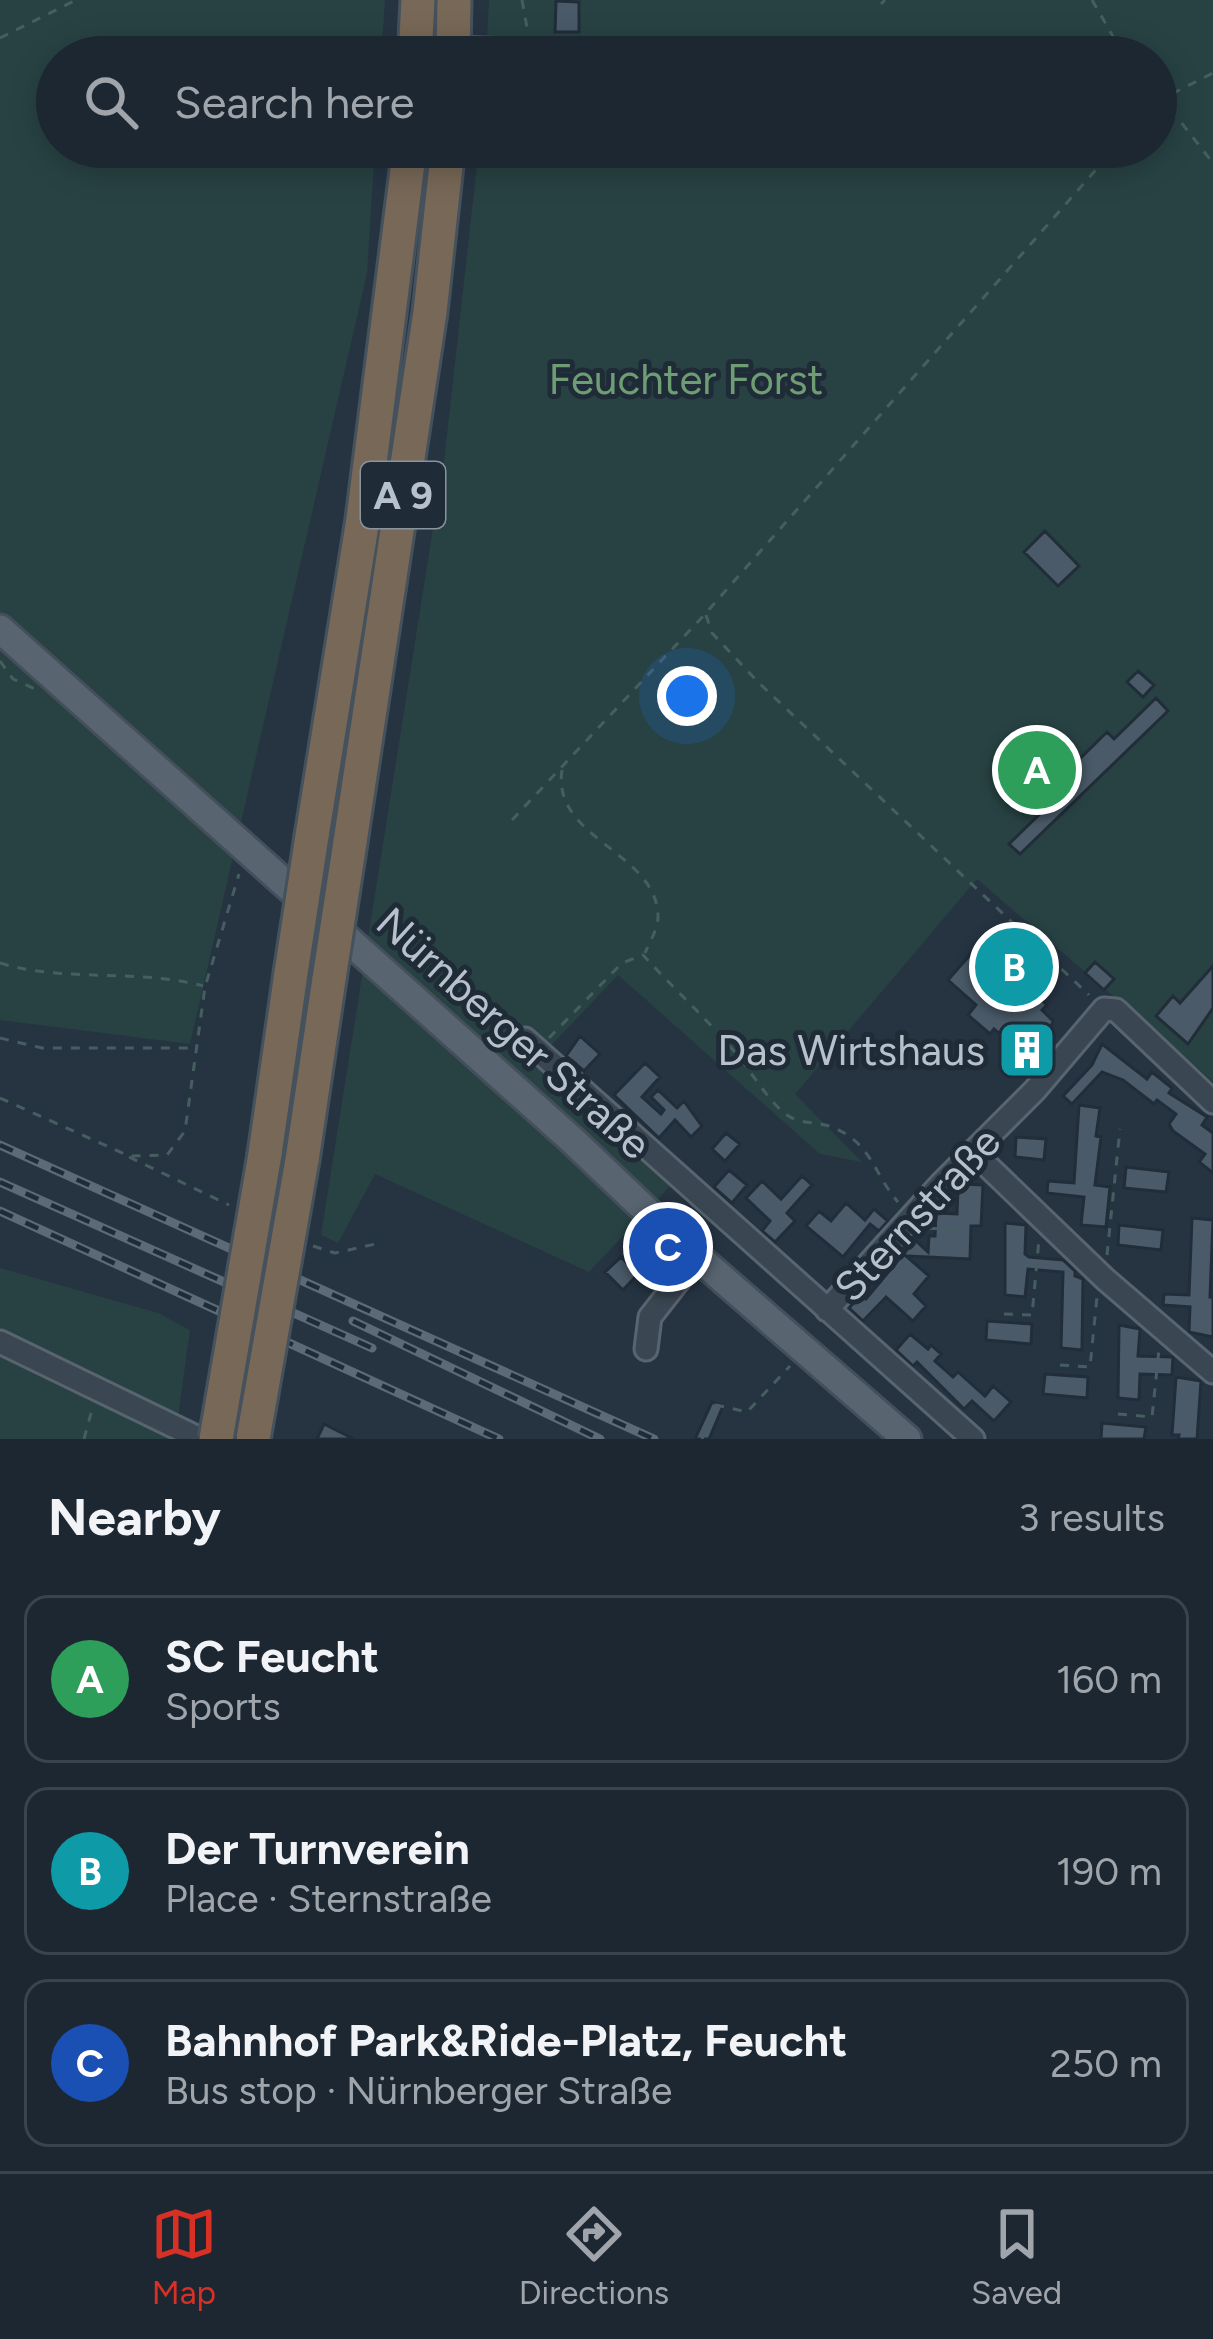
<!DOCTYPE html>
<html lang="en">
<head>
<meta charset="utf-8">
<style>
  body { margin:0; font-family:Figtree,sans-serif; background:#252f3a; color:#f1f3f6 }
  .you { position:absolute; left:687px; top:696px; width:42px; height:42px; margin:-30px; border:9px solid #fff; border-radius:50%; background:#1a73e8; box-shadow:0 0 0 18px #1a73e833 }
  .badge { display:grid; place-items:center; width:78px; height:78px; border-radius:50%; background:#d93025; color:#fff; font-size:39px; font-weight:700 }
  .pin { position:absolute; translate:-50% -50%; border:6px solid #fff; box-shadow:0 3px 12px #0006 }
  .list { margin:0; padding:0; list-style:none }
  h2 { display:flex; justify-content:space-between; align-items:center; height:156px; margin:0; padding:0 48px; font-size:51px }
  h2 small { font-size:39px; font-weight:400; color:#a0a5ac }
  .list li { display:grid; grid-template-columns:78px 1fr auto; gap:36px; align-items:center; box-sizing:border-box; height:168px; margin:0 24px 24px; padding:0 24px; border:3px solid #3a444d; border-radius:24px }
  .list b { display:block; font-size:45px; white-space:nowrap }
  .list p { margin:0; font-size:39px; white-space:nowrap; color:#a0a5ac }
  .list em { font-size:39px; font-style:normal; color:#a0a5ac }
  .icon { flex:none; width:66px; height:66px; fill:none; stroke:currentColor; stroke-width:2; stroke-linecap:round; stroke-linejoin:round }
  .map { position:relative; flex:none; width:1213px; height:1439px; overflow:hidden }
  .search { position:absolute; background:#1c2732; box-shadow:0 6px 30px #0003; left:36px; right:36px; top:36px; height:132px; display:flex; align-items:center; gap:30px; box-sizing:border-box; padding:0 42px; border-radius:66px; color:#a0a5ac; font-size:45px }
  .sheet { height:732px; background:#1c2732 }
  nav { display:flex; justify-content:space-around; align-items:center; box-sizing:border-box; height:168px; border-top:3px solid #3a444d; background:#1c2732; font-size:33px; color:#a0a5ac }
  nav a { display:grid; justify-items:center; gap:6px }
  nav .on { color:#d93025 }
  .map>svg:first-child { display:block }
  .green { fill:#284243 }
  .building { fill:#4a5a68; stroke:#212d39; stroke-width:3 }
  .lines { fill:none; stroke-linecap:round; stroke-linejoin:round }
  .minor-casing { stroke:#58646f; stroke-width:27 }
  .major-casing { stroke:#444f5b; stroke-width:33 }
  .highway-casing { stroke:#45515c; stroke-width:39 }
  .path { stroke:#465e5f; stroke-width:3; stroke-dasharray:9 9; stroke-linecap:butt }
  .minor { stroke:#3a4651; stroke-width:21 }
  .major { stroke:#586571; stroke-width:27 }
  .highway { stroke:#786857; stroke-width:33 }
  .rail-casing { stroke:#5c6a78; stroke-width:9 }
  .rail { stroke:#1f2b37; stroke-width:4.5; stroke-dasharray:14; stroke-linecap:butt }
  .highway-bridge-casing { stroke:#45515c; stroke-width:39; stroke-linecap:butt }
  .highway-bridge { stroke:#786857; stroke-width:33 }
  .labels { text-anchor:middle; stroke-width:10; stroke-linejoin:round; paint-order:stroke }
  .shield { fill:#1f2b37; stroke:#89949f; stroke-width:3 }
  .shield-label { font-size:39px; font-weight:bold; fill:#b7c1cc }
  .park-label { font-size:42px; fill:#6e9d74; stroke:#1f2b37 }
  .street-label { font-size:42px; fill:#b7c1cc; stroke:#1f2b37 }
  .poi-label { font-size:42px; fill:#b7c1cc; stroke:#1f2b37; text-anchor:end }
</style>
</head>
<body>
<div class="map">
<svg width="1213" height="1439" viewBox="0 0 1213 1439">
  <rect width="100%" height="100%" fill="#263442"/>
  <path class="green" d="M0,0H385L381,57H57V147H375L367,273L190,1044L0,1020Z
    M489,0H1213V1082L977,879L795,1094L862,1162L820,1154L618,975L542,1055L671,1185L589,1272L375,1174L338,1243L321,1235L445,453L479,147H1156V57H486Z
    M0,1268L158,1313L190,1330L175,1439H0Z"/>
  <path class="building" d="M556,1L579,2V32H555Z
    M1045,531L1079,566L1058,586L1024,552Z
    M1138,671L1154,685L1143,697L1127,682Z
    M1156,698L1168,711L1020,854L1009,844L1051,803L1043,795L1107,732L1114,739Z
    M982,941L1005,961L1013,951L1029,966L1018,979L1047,1005L1042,1010L1053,1021L1044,1049L1028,1068L1010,1052L1015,1047L994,1029L990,1034L968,1015L976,1005L948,980Z
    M1095,962L1114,979L1104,990L1085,973Z
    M1213,966V1008L1188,1044L1156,1016L1173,996L1180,1003Z
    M580,1036L600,1054L584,1071L566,1056Z
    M1102,1044L1147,1079L1152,1072L1172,1088L1169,1093L1207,1117L1202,1125L1213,1133V1173L1199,1162L1205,1154L1173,1131L1169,1124L1176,1114L1157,1100L1154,1104L1123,1080L1102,1072L1072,1104L1063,1096L1092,1065Z
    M645,1063L660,1077L642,1097L661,1114L664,1110L651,1097L658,1090L677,1108L684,1101L702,1126L691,1137L675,1120L659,1138L614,1095Z
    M1079,1105L1100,1108L1096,1136L1101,1137L1095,1185L1110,1187L1106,1227L1081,1225L1084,1197L1047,1193L1048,1181L1074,1183Z
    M726,1133L740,1144L725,1161L712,1149Z
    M1016,1137L1046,1139L1044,1160L1015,1157Z
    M1126,1167L1169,1172L1166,1192L1124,1188Z
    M729,1170L747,1185L732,1203L714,1187Z
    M802,1176L812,1185L787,1213L795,1221L775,1242L762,1231L770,1221L746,1198L762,1181L781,1199Z
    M962,1184L983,1185L981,1226H971L970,1259L906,1256L929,1276L914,1294L926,1306L913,1321L886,1297L863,1321L849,1308L862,1294L866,1299L915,1240L928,1252L929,1236H935L936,1213L957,1214L958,1188Z
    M846,1203L865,1220L874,1209L888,1221L879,1231L870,1224L843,1257L806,1226L819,1211L831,1221Z
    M1192,1218L1213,1220L1210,1297H1213V1337L1189,1332L1190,1307L1163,1305L1164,1294L1189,1295Z
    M1005,1223L1026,1225L1025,1254L1029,1257L1063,1260L1075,1271V1276L1083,1279L1082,1350L1061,1348L1063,1272L1028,1269L1025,1297L1005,1295Z
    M1119,1225L1163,1230L1161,1250L1118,1245Z
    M621,1257L638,1274L623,1290L605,1272Z
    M987,1321L1032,1324L1031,1344L986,1340Z
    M1119,1325L1140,1329L1138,1356L1173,1357L1172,1375L1140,1374L1139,1400L1118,1398Z
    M910,1334L928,1349L931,1345L941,1354L935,1361L953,1377L958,1372L985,1396L993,1386L1011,1402L994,1421L972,1401L964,1409L917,1362L913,1366L896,1350Z
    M1045,1374L1088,1377L1087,1398L1043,1394Z
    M1176,1377L1201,1381L1197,1439H1178L1179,1435H1172Z
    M712,1402L723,1406L709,1439H695Z
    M1102,1423L1146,1427L1144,1439H1101Z
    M324,1424L354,1439H317Z"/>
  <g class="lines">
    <defs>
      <path id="minor" d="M453,48L574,52
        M525,1039L973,1439
        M974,1153L1105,1279L1213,1372
        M827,1310L941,1184L1035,1090L1104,1009L1116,1010L1213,1102
        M0,1342L200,1439
        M646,1349L650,1317L697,1257"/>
      <path id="major" d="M0,629L571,1139L671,1234L907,1439"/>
      <path id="highway" d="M415,57L418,0
        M453,57L454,0
        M312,836L363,519L410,147
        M350,842L430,312L448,147
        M265,1154L291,973
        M302,1160L329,979"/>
    </defs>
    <use href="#minor" class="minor-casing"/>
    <use href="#major" class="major-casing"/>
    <use href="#highway" class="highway-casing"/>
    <path class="path" d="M522,0L528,33
      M1092,0L1125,57
      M881,4L885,0
      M0,38L76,0
      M1156,98L1180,121L1213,163
      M1156,102L1213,73
      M706,615L712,633L758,682L1089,995
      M0,661L13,679L35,689
      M562,770C551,839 658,852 658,917C658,929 649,943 645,953
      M512,820L706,613L1116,147
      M0,963C66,983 137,968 203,986
      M433,963L510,1026
      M0,1038L42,1048H192
      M549,1038L622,963L643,955C673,988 706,1018 734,1051C749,1068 770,1104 787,1115C801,1125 817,1121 832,1127C872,1143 873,1173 898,1202
      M0,1098L129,1156L167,1155L185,1131L205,987L239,874
      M129,1157L229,1205
      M928,1228L956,1230
      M313,1246L335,1253L380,1243
      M1107,1255L1120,1129
      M1004,1314L1032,1315L1039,1239
      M1060,1365L1090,1367L1097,1297
      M1118,1414L1152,1417L1159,1349
      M84,1439L93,1406
      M702,1439L716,1405L747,1412L790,1366"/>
    <use href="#minor" class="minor"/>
    <use href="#major" class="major"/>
    <use href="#highway" class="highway"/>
    <defs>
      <path id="rail" d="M0,1145L654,1439
        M0,1182L372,1348
        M0,1211L499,1439
        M353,1321L600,1439"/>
    </defs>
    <use href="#rail" class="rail-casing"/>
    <use href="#rail" class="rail"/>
    <defs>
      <path id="highway-bridge" d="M291,973L312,836
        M329,979L350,842
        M216,1439L265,1154
        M253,1439L302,1160"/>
    </defs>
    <use href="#highway-bridge" class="highway-bridge-casing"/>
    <use href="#highway-bridge" class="highway-bridge"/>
  </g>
  <defs>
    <symbol id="building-square" viewBox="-11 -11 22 22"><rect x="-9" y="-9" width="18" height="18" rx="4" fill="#0f9aa8" stroke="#1f2b37"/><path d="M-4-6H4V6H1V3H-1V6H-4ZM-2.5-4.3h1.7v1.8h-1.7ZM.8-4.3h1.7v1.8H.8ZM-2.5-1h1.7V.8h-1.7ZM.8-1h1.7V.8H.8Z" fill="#fff"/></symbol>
  </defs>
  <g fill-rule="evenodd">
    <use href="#building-square" x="994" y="1017" width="66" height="66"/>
  </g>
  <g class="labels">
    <rect class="shield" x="361" y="462" width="84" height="66" rx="9"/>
    <g class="shield-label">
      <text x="403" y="509">A 9</text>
    </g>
    <g class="park-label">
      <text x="686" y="394">Feuchter Forst</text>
    </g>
    <g class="street-label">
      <text transform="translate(514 1033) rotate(42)" y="15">Nürnberger Straße</text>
      <text transform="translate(917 1214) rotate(-47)" y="15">Sternstraße</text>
    </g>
    <g class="poi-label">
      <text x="985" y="1065">Das Wirtshaus</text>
    </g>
  </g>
</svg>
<div class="you"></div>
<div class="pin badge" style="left:1037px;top:770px;background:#2e9e5b">A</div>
<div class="pin badge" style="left:1014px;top:967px;background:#0f9aa8">B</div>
<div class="pin badge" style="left:668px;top:1247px;background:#1a4fb4">C</div>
<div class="search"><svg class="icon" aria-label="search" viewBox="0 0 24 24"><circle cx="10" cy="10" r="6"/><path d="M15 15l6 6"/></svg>Search here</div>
</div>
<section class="sheet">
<h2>Nearby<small>3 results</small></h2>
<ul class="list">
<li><span class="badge" style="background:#2e9e5b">A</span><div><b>SC Feucht</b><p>Sports</p></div><em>160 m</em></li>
<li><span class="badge" style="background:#0f9aa8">B</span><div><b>Der Turnverein</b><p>Place · Sternstraße</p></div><em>190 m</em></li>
<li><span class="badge" style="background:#1a4fb4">C</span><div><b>Bahnhof Park&amp;Ride-Platz, Feucht</b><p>Bus stop · Nürnberger Straße</p></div><em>250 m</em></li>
</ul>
</section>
<nav>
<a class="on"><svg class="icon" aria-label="map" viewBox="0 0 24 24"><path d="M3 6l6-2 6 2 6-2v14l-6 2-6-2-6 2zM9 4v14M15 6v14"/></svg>Map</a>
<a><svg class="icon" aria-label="directions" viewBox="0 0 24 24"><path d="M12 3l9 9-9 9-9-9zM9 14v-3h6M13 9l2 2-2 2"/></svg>Directions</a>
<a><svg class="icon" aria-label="saved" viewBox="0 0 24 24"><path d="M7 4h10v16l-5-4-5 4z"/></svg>Saved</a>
</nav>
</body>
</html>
